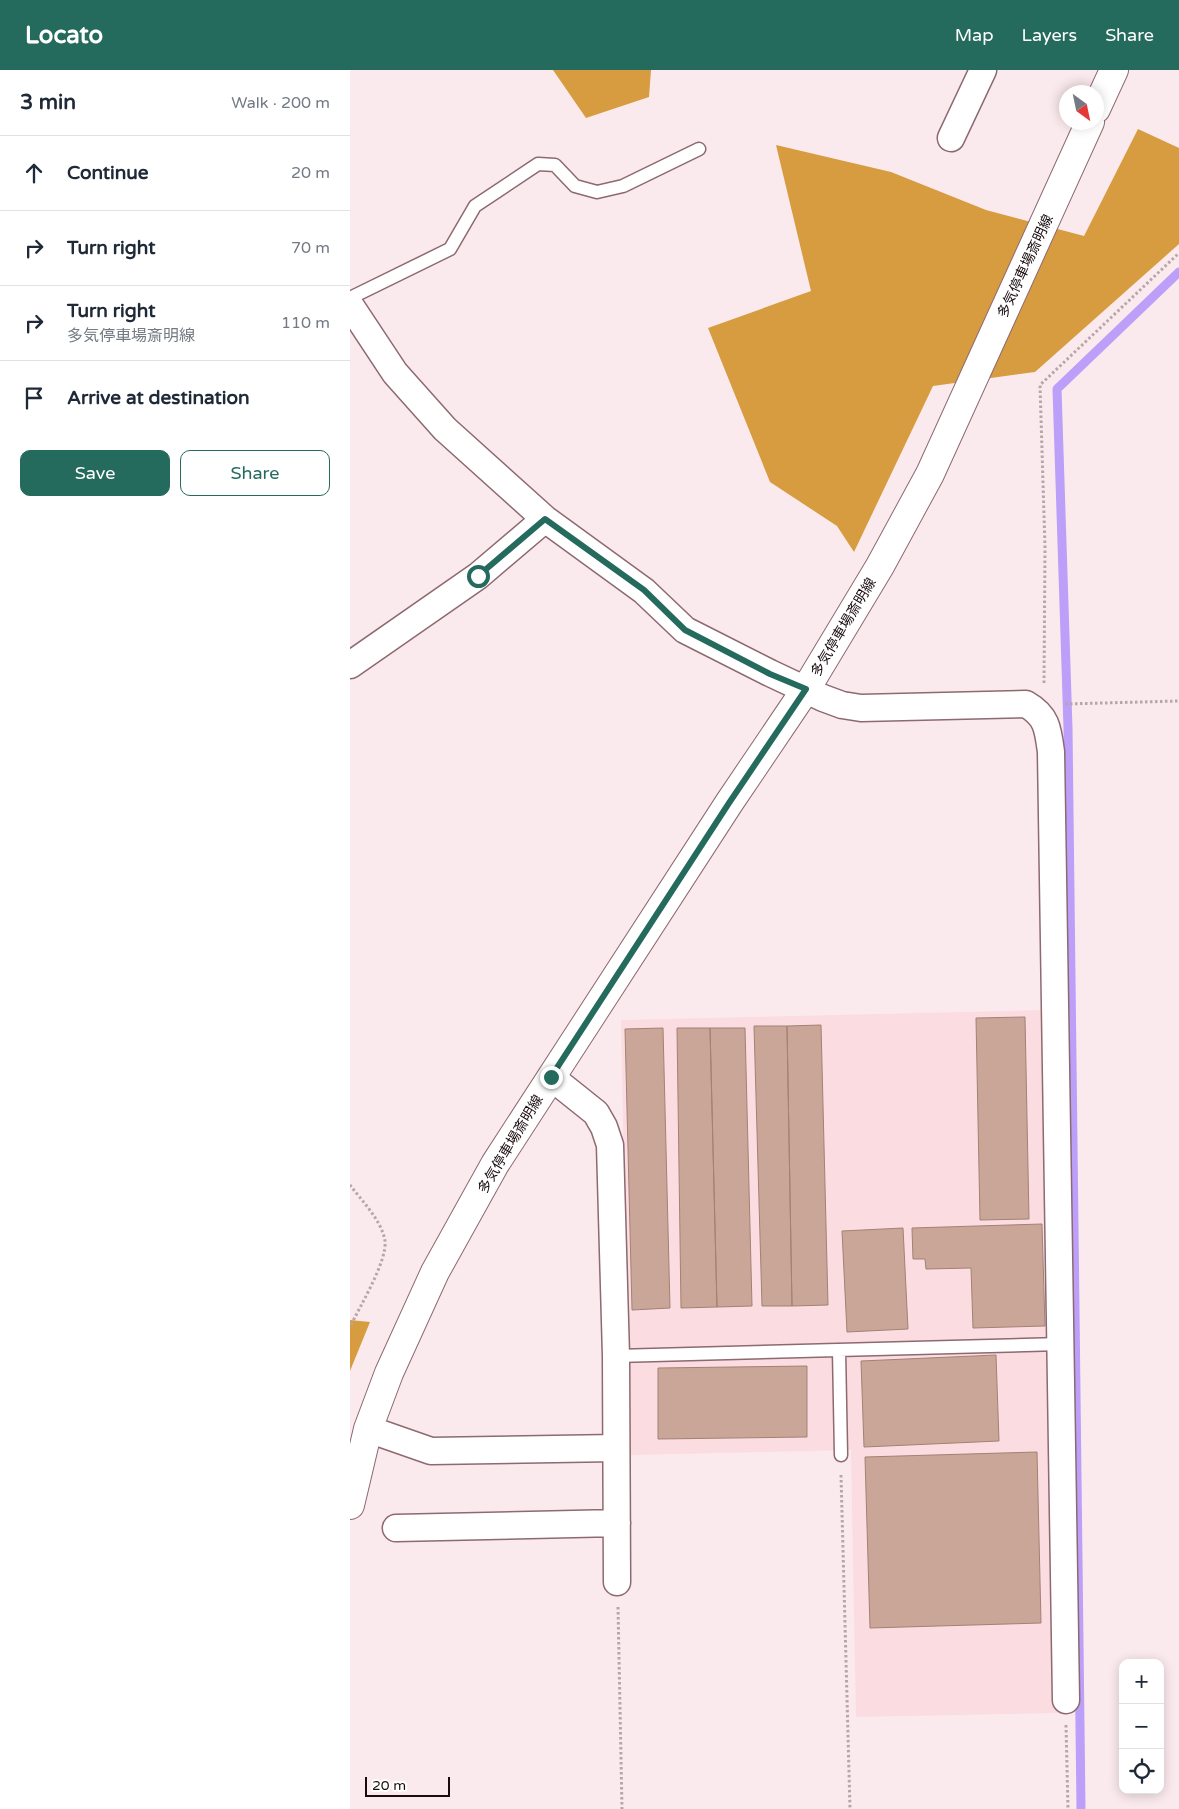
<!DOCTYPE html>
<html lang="en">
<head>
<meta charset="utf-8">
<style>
  body { margin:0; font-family:"Varela Round","Noto Sans JP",sans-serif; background:#f6f6f7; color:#1f2937 }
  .controls { position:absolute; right:15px; bottom:15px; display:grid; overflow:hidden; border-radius:10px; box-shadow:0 2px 12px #0003 }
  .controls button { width:45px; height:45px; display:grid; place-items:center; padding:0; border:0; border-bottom:1px solid #e0e1e3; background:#fff; color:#1f2937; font:25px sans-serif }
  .compass { position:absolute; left:709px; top:15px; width:45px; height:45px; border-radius:50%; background:#fff; box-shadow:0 2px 12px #0003; rotate:147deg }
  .scale { position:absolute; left:15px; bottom:12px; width:85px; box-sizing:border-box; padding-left:5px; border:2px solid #190c0f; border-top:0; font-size:14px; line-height:18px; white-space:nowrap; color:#190c0f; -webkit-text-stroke:4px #fff; paint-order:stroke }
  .stop { position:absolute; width:15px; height:15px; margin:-11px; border:4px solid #246a5d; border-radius:50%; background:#fff }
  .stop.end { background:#246a5d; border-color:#fff; box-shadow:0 1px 5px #0008 }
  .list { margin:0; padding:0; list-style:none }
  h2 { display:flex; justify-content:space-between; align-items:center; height:65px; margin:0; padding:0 20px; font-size:21px }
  h2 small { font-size:16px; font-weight:400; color:#747a83 }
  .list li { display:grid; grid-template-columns:32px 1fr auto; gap:15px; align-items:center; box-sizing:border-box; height:75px; padding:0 20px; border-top:1px solid #e0e1e3 }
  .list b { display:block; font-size:19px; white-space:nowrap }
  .list p { margin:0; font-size:16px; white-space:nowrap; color:#747a83 }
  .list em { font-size:16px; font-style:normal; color:#747a83 }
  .actions { display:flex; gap:10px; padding:15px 20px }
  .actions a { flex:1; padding:11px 0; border:1px solid #246a5d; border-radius:10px; text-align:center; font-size:18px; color:#246a5d }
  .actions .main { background:#246a5d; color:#fff }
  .icon { flex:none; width:28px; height:28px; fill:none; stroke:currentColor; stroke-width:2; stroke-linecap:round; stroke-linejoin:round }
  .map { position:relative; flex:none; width:829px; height:1739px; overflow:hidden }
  header { display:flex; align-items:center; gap:30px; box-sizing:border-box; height:70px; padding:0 25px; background:#246a5d; color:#fff }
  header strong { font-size:24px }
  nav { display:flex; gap:28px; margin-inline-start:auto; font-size:18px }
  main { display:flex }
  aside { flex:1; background:#fff }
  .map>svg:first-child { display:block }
  .built { fill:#fadce1 }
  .forest { fill:#d79c3f }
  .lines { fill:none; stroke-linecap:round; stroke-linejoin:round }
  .stream { stroke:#bb9ff8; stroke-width:9 }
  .building { fill:#caa699; stroke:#a38174 }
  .lane-casing { stroke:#8d6970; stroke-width:15 }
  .street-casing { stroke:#8d6970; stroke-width:29 }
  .secondary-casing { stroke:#8d6970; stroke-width:30 }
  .path { stroke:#b6a6a9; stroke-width:3; stroke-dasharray:2.5 2.5; stroke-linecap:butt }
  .lane { stroke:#fff; stroke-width:12 }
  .street { stroke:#fff; stroke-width:26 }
  .secondary { stroke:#fff; stroke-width:28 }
  .route { stroke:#246a5d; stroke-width:6 }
  .labels { text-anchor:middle; stroke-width:5; stroke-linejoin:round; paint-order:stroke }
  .street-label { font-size:14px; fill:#190c0f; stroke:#fff }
</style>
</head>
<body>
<header>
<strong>Locato</strong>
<nav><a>Map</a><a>Layers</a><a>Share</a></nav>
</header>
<main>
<aside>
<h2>3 min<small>Walk · 200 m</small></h2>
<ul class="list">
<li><svg class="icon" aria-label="ahead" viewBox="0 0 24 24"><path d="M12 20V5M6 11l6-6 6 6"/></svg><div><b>Continue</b></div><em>20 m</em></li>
<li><svg class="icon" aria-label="right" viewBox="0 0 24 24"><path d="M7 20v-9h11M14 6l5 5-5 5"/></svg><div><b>Turn right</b></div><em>70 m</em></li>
<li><svg class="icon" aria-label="right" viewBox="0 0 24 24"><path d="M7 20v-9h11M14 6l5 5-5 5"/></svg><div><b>Turn right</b><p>多気停車場斎明線</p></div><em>110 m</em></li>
<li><svg class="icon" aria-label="arrive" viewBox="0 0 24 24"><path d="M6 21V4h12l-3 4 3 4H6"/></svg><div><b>Arrive at destination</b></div></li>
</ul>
<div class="actions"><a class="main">Save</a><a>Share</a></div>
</aside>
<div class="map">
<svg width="829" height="1739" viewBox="0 0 829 1739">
  <rect width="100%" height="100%" fill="#fbeaed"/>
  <path class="built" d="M696,940L707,1643L506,1647L501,1380L279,1385L271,950Z"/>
  <path class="forest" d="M203,0H301L299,27L236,48Z
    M788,59L829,78V174L685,302L583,316L504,482L487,456L420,412L358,258L461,221L426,75L541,102L636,140L734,166Z
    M0,1250L20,1252L0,1301Z"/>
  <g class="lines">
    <path class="stream" d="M731,1739L718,658L707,319L829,202"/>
  </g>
  <path class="building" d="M675,947L679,1149L630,1150L626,948Z
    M471,955L478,1235L442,1236L437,956Z
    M404,956H437L442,1236H412Z
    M313,958L320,1238L282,1240L275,959Z
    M327,958H360L367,1237L331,1238Z
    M360,958H395L402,1236L367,1237Z
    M692,1154L695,1256L623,1258L621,1198L576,1199L575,1189H563L562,1158Z
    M553,1158L558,1259L497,1262L492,1161Z
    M646,1285L649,1371L514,1377L511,1291Z
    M457,1296V1367L308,1369V1298Z
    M687,1382L691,1553L520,1558L515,1387Z"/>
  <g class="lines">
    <defs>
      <path id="lane" d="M0,228L100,179L125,136L188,94L205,95L225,116L247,122L273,116L349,79
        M489,1280L491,1385
        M266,1286L711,1274"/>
      <path id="street" d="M601,68L633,0
        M0,235L45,303L95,359L195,449L294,521L335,560L420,603L473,628L492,635L511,638L676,634C697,646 698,659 701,682L716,1630
        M0,595L128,506L195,449
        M201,1007L246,1043L254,1057L260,1075L266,1286L267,1512
        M18,1359L81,1381L266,1378
        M46,1458L267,1453"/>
      <path id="secondary" d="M746,39L764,0
        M0,1435L18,1359L39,1303L85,1202L145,1094L379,733L456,619L530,496L580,404L740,52"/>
    </defs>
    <use href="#lane" class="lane-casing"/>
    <use href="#street" class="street-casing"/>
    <use href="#secondary" class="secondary-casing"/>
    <path class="path" d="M694,613L695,477L690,315L829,183
      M715,634L829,631
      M0,1115C12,1131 32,1151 35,1171C37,1192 10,1236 0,1257
      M491,1405L500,1739
      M268,1537L272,1739
      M716,1655L718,1739"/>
    <use href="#lane" class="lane"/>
    <use href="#street" class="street"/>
    <use href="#secondary" class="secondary"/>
  </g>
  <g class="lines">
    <path class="route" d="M128,506L195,449L294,520L335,560L420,604L456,619L379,733L201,1007"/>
  </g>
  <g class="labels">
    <g class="street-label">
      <text transform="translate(675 196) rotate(-65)" y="5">多気停車場斎明線</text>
      <text transform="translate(493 557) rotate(-59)" y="5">多気停車場斎明線</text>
      <text transform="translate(160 1074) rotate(-59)" y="5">多気停車場斎明線</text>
    </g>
  </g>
</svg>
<div class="controls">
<button>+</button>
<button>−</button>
<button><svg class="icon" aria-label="locate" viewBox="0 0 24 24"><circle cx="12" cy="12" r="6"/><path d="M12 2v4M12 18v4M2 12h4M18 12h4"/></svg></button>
</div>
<svg class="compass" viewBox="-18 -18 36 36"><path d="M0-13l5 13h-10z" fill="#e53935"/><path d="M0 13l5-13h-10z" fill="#747a83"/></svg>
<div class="scale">20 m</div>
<div class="stop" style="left:128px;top:506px"></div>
<div class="stop end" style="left:201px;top:1007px"></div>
</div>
</main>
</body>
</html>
